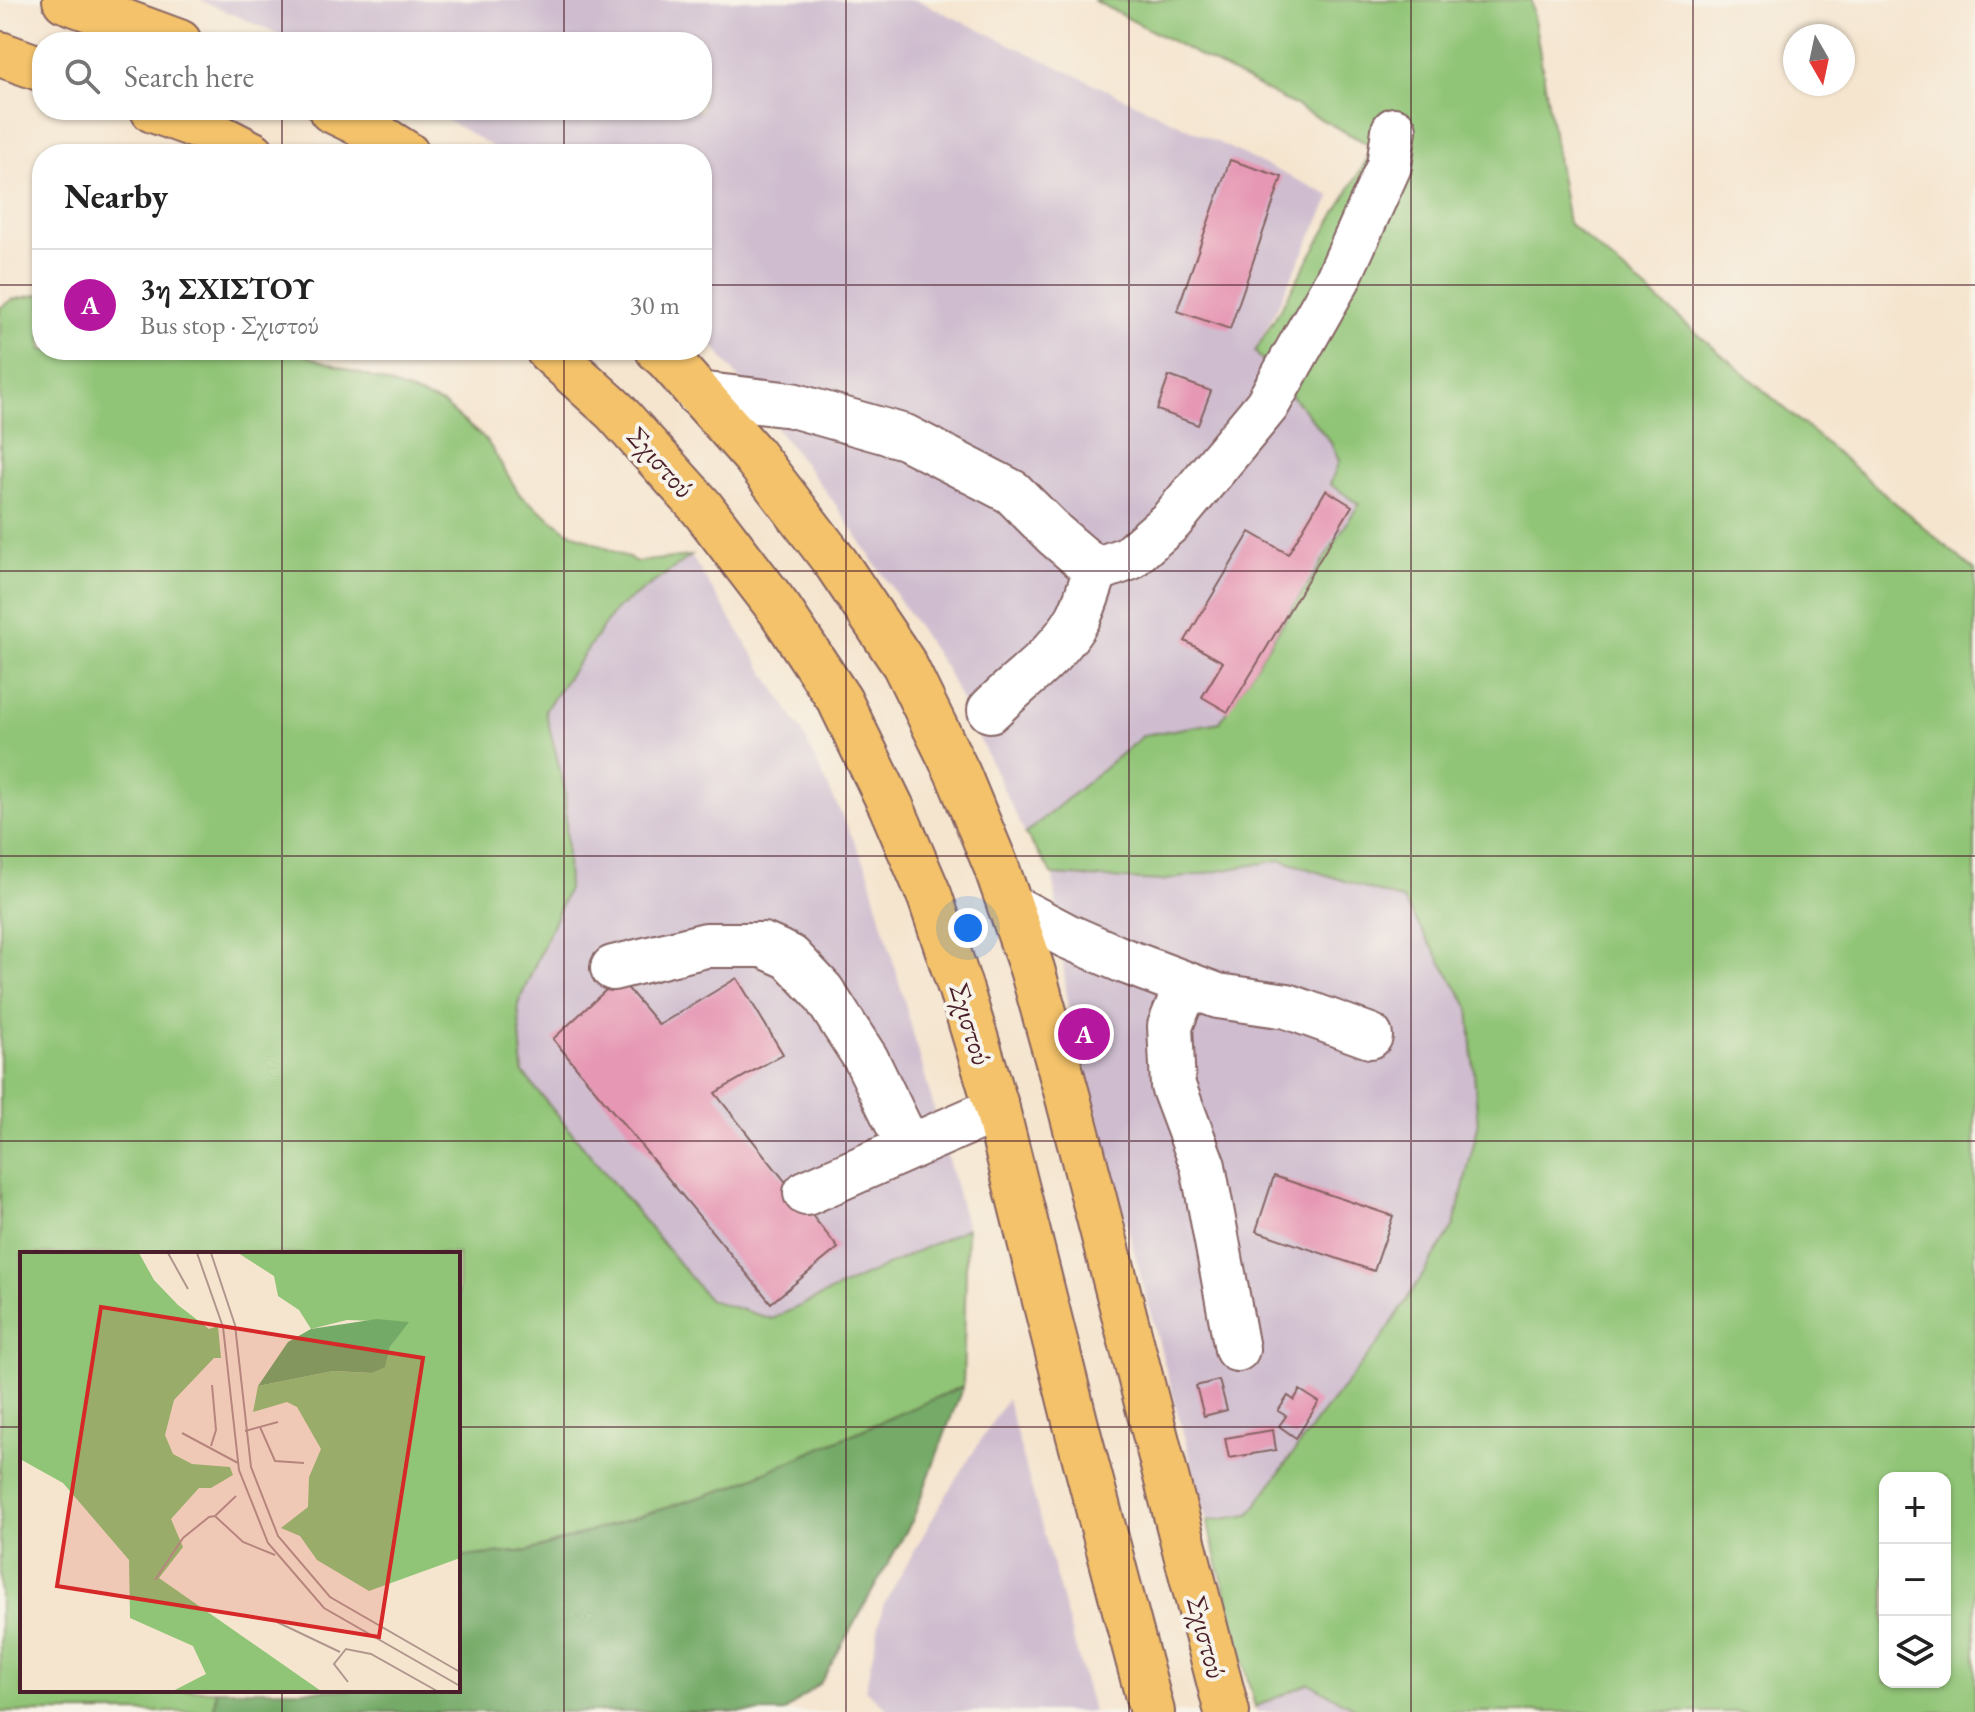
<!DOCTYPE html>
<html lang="en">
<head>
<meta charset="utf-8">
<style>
  body { margin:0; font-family:"EB Garamond",serif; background:#f2f2f2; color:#222 }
  .controls { position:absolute; right:24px; bottom:24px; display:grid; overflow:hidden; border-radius:16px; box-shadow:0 2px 6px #0004 }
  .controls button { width:72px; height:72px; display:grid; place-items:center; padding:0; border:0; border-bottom:2px solid #e0e0e0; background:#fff; color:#222; font:40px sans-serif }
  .compass { position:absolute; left:1783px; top:24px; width:72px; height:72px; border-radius:50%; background:#fff; box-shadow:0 2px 6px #0004; rotate:171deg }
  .you { position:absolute; left:968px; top:928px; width:28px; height:28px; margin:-20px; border:6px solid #fff; border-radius:50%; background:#1a73e8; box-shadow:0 0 0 12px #1a73e833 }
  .badge { display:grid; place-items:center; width:52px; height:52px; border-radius:50%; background:#b5179e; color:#fff; font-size:26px; font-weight:700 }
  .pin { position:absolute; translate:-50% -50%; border:4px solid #fff; box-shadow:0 2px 8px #0006 }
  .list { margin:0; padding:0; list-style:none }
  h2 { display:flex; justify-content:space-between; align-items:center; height:104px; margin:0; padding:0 32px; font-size:34px }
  h2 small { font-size:26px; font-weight:400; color:#767676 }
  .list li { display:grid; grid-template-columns:52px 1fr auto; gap:24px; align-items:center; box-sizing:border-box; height:112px; padding:0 32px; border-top:2px solid #e0e0e0 }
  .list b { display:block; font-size:30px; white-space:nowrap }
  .list p { margin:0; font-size:26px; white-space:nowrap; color:#767676 }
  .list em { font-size:26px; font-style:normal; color:#767676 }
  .icon { flex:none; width:44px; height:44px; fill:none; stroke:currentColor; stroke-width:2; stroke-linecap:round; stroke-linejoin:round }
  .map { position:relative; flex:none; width:1975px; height:1712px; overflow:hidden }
  .search { position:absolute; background:#fff; box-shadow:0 2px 6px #0004; left:32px; top:32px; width:680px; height:88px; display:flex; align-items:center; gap:20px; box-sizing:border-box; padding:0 28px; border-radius:32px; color:#767676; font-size:30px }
  .panel { position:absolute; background:#fff; box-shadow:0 2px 6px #0004; left:32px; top:144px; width:680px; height:216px; border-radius:32px }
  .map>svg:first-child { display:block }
  .industrial { fill:#cfbdcf }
  .green { fill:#90c476; stroke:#6d7250; stroke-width:2; fill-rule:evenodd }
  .forest { fill:#74aa67; stroke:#5f6449; stroke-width:2 }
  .building { fill:#e697b4 }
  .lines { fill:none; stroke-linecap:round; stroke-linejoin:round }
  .minor-casing { stroke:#866464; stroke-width:48 }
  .major-casing { stroke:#866464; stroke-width:48 }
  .minor { stroke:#fff; stroke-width:44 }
  .major { stroke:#f3c26a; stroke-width:44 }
  .grid { fill:none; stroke:#4a1f2b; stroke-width:2; stroke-opacity:0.55 }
  .labels { text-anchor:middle; stroke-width:8; stroke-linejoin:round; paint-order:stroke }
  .street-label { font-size:28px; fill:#4a1f2b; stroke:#f7f3e8 }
  .inset-road { fill:none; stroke:#b1968d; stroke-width:2 }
  .view { fill:#d62828; fill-opacity:0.15; stroke:#d62828; stroke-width:4 }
  .inset-edge { fill:none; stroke:#4a1f2b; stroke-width:4 }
</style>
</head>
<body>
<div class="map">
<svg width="1975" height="1712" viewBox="0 0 1975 1712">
  <rect width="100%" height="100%" fill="#f7f3e8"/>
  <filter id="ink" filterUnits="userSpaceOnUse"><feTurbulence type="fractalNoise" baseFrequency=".0125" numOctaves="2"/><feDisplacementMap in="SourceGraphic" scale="16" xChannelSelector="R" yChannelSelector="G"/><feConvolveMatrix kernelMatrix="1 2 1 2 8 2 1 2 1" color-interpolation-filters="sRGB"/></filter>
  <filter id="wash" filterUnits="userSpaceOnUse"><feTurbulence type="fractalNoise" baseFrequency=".006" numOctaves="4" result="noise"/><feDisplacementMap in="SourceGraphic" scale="32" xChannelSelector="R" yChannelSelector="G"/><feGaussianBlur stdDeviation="1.8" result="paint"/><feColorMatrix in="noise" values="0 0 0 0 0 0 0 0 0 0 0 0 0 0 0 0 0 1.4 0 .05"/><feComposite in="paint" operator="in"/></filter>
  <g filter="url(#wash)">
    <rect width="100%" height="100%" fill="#f5e5cf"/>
    <path class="industrial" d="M200,0H917L1331,196L1255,352L1330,441L1359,503L1220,723L1144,735L1025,834L946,669L836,505L702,331V154H505L430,110H702V42H297Z
      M691,556L801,730L868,870L967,1228L772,1319L709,1300L523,1073L518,1004L568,889L565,790L544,710L615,610Z
      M1281,860L1403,900L1469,1007L1478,1126L1454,1226L1381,1340L1317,1420L1248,1515L1207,1521L1068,1006L1053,875L1161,881Z
      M1007,1399L1093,1712H891L865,1690L883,1606L946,1495Z
      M1309,1683L1361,1712H1257L1255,1707Z"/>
    <path class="green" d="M1093,0H1531L1568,223L1975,571V1712H1361L1309,1683L1255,1707L1207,1521L1249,1515L1317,1420L1381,1340L1454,1226L1478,1126L1469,1007L1403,900L1281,860L1161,881L1053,875L1025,834L1144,735L1220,722L1359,504L1330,484L1339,461L1330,441L1255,352L1374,147ZM1885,1478H1945V1682H1885Z
      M42,294V350H295L305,355L382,381L443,404L487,441L520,495L566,530L637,562L691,556L615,610L545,710L565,790L568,889L518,1004L523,1073L709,1300L772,1319L967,1228L963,1386L729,1488L529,1551L458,1557V1254H22V1690H216L214,1712H0V308L11,300Z"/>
    <path class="forest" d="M963,1386L912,1521L821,1682L784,1712H214L216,1690H458V1557L529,1551L729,1488Z"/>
    <g id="blocks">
      <path class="building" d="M1230,160L1282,177L1230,329L1177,311Z
        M1169,376L1211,391L1198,425L1157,410Z
        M1326,490L1352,506L1228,712L1202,697L1223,662L1185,641L1250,532L1288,554Z
        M619,978L659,1025L737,978L783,1054L715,1093L838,1248L771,1303L553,1039Z
        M1274,1176L1393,1216L1374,1271L1256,1231Z
        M1219,1380L1227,1410L1204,1416L1196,1386Z
        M1300,1390L1319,1402L1296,1438L1279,1426L1286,1416L1278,1411L1288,1396L1294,1400Z
        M1273,1430L1276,1450L1229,1458L1225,1438Z"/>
    </g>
  </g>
  <g filter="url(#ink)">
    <use href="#blocks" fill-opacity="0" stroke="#866464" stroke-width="2"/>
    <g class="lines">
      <defs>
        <path id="minor" d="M698,394L792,405L905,437L1012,492L1055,535L1096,570L1129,558L1171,521L1267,405L1338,279L1389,166L1394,130
          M990,710C1020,680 1057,656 1078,618C1086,603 1090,585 1096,570
          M1010,906L1067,936L1122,960L1218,996L1287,1006L1370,1036
          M613,968L706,945H763L790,957L822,991L866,1059L909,1147
          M1187,985L1170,1026L1173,1086L1203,1166L1237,1349
          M806,1193L997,1109"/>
        <path id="major" d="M65,0L179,42
          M0,54L42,69
          M153,110L202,128L253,154
          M331,110L358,123L407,154
          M548,350L615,411L702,508L780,610L840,701L891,806L930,897L961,990L997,1109L1076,1425L1152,1712
          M658,350L668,359L754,456L836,563L904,664L958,774L996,866L1032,969L1067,1094L1227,1712"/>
      </defs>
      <use href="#minor" class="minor-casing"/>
      <use href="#major" class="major-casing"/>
      <use href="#minor" class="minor"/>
      <use href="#major" class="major"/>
    </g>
  </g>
  <path class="grid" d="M282,0V42M564,0V42M846,0V1712M1129,0V1712M1411,0V1712M1693,0V1712M282,110V154M564,110V154M0,285H42M702,285H1975M282,350V1254M564,350V1712M0,571H1975M0,856H1975M0,1141H1975M0,1427H22M458,1427H1975M282,1690V1712"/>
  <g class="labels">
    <g class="street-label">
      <text transform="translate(661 462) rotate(48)" y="10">Σχιστού</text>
      <text transform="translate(971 1024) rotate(73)" y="10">Σχιστού</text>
      <text transform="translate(1207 1637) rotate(75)" y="10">Σχιστού</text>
    </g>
  </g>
  <g transform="translate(20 1252)">
    <rect width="440" height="440" fill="#f5e5cf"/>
    <path d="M0,1H119L134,28L158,53L189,77L198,74L201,106H194L154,148L145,183L153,202L172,212L210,215L213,223L191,236H179L151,267L163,295L139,326L301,439H153L186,422L173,394L110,366L109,308L43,231L0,207ZM218,1H440V306L349,339L297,308L280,284L261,276L288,255L289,225L301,197L277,155L267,150L233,160L238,134L313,119L352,121L365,114L370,95L388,70L327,68L291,77L279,58L258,44L254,24Z" fill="#90c476"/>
    <path d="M357,67L389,70L370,95L365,115L352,121L313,119L238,134L268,90L291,77Z" fill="#74aa67"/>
    <path class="inset-road" d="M148,1L168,37M177,1L203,75L219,218L248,291L304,356L440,434M191,1L215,73L231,215L258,284L310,345L440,420M240,175L255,209L284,211M225,179L258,170M162,181L218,211M191,194L196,178L192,133M195,264L216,244M135,328L163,286L189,265L195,264L223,290L255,303M257,370L320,400M328,430L314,412L326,397L351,402L417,439"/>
    <path class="view" d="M81,55L403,106L359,385L37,334Z"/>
    <rect width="440" height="440" class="inset-edge"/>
  </g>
</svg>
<div class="controls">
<button>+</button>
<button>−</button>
<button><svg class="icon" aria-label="layers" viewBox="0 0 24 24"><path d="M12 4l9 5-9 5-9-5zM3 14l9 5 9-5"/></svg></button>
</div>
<svg class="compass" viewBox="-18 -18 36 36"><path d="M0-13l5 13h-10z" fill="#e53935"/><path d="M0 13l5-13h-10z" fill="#767676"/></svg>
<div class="you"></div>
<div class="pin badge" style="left:1084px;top:1034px">A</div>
<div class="search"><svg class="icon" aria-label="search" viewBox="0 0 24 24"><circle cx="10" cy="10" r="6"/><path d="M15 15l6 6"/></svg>Search here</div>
<section class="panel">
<h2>Nearby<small></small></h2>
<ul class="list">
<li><span class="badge">A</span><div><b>3η ΣΧΙΣΤΟΥ</b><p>Bus stop · Σχιστού</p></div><em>30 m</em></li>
</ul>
</section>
</div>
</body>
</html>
